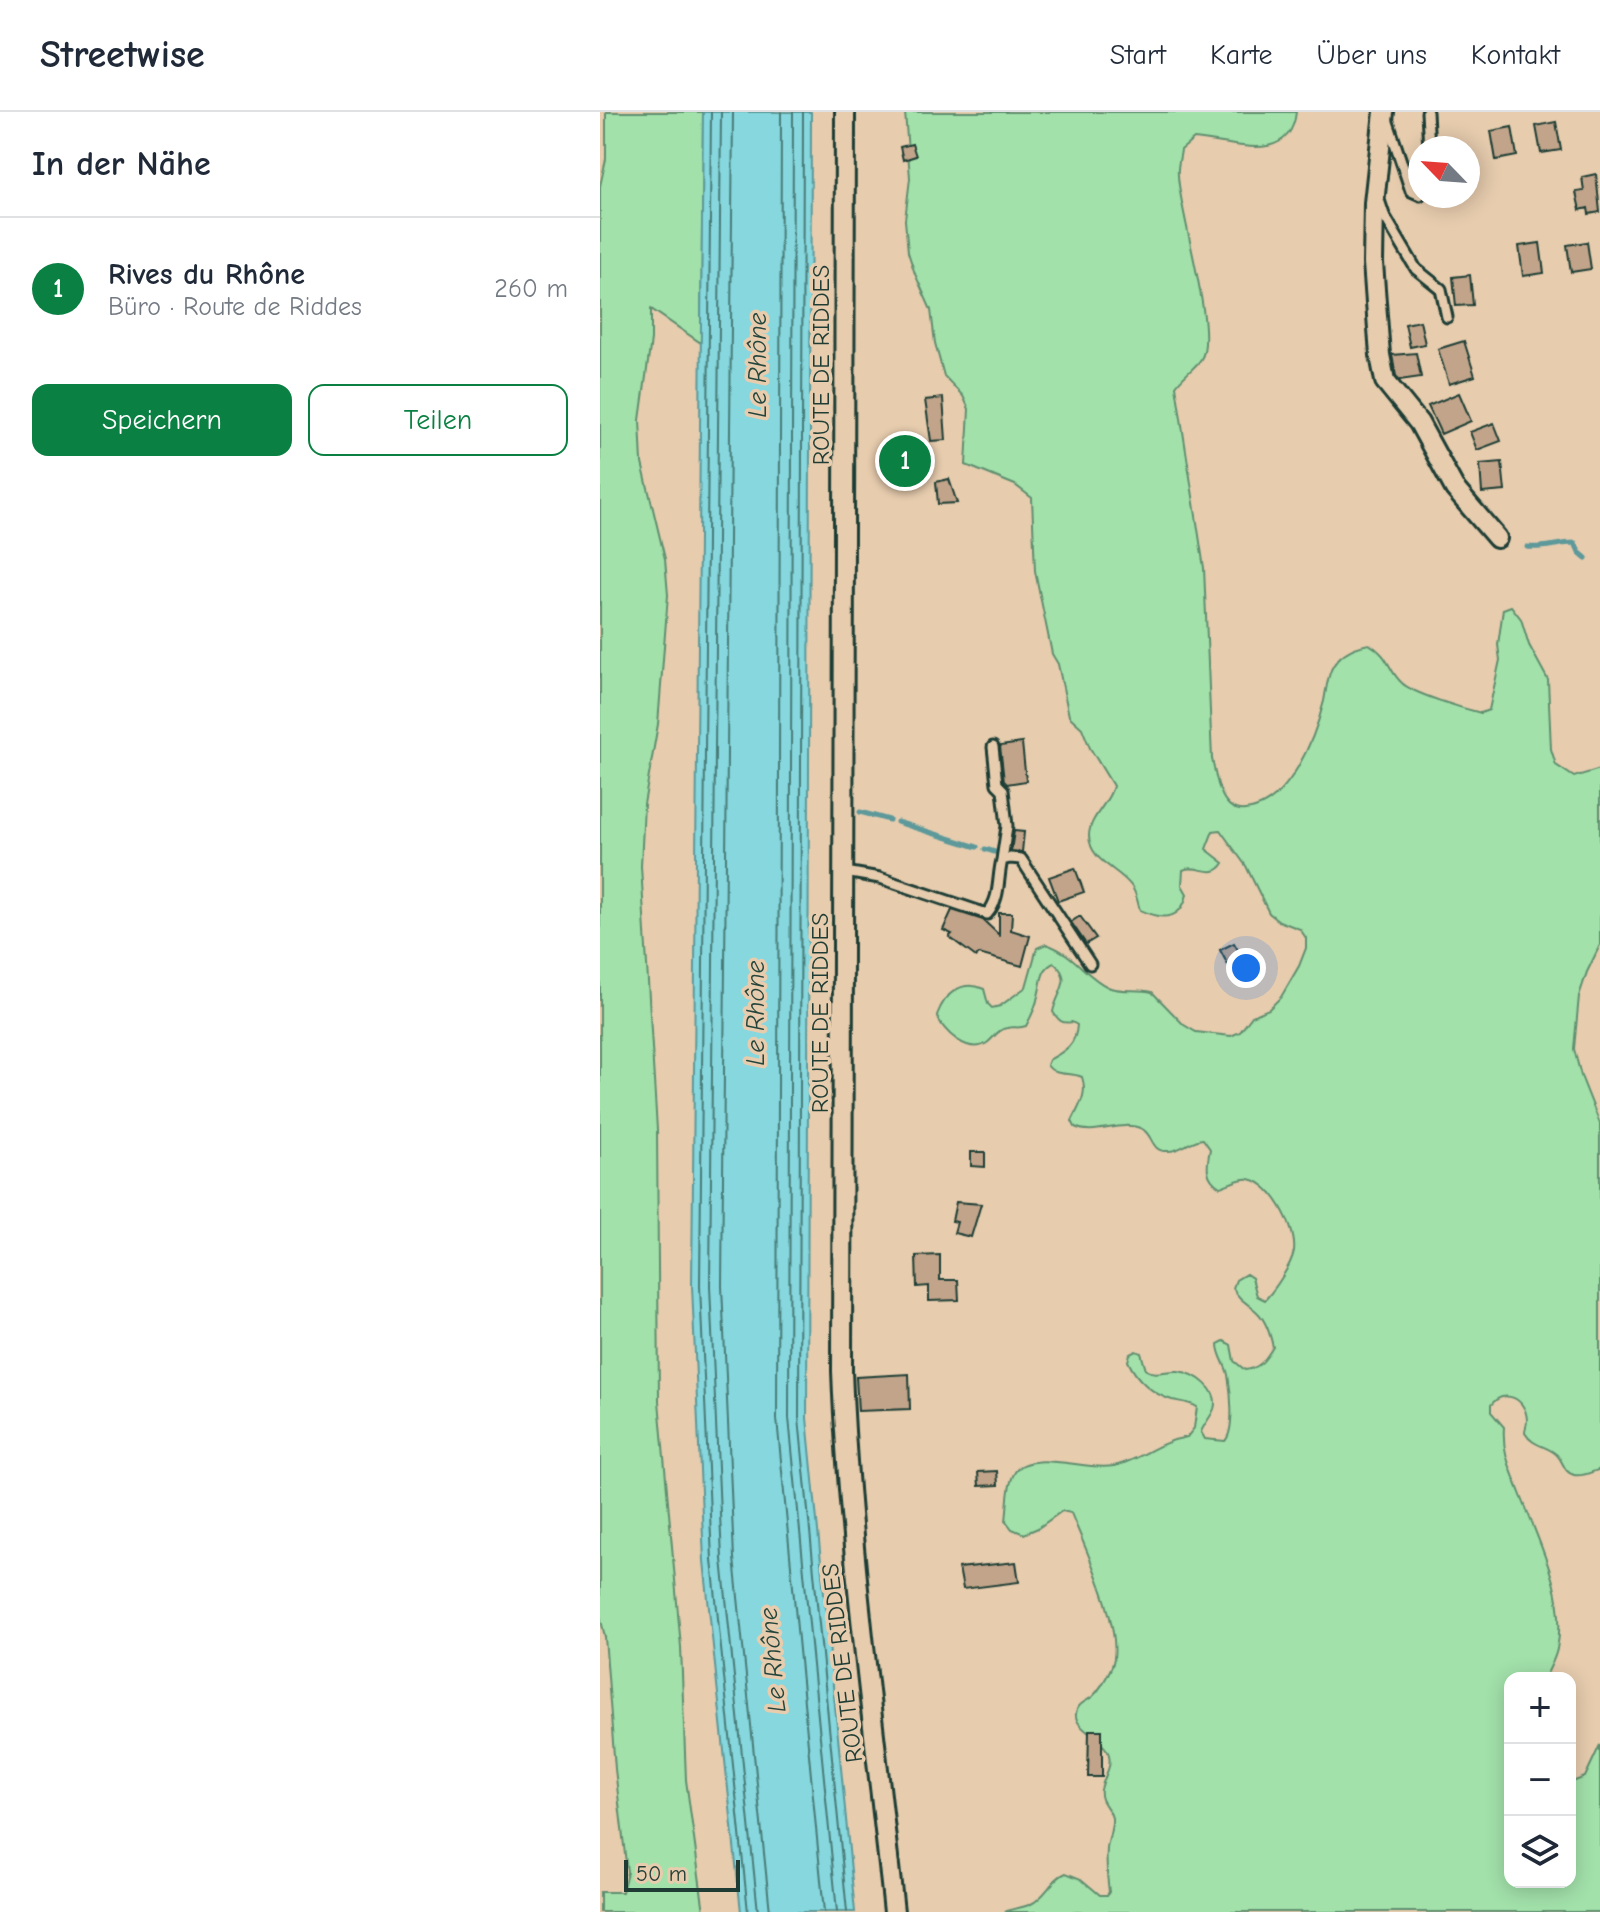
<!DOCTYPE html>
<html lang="de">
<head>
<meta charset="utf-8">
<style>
  body { margin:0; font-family:"Comic Neue",sans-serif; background:#f2f2f3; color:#1f2937 }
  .controls { position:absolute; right:24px; bottom:24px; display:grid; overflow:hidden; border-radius:16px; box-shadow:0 4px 20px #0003 }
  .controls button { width:72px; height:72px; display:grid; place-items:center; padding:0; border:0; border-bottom:2px solid #e0e1e3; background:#fff; color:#1f2937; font:40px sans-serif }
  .compass { position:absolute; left:808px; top:24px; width:72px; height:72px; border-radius:50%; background:#fff; box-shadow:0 4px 20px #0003; rotate:295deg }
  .scale { position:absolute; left:24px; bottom:20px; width:116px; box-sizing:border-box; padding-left:8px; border:4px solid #1f3d34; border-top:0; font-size:22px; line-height:28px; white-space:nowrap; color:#1f3d34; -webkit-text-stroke:6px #e7ccae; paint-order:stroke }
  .you { position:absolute; left:646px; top:856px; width:28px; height:28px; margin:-20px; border:6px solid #fff; border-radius:50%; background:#1a73e8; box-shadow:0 0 0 12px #1a73e833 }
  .badge { display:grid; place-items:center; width:52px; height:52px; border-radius:50%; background:#0b8043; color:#fff; font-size:26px; font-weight:700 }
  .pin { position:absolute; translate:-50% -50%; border:4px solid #fff; box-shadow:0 2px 8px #0006 }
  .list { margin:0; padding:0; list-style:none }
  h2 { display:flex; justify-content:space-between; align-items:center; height:104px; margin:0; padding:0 32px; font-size:34px }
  h2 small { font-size:26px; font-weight:400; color:#747a83 }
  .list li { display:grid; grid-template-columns:52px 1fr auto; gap:24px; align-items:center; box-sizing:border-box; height:144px; padding:0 32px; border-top:2px solid #e0e1e3 }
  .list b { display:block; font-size:30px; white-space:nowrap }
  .list p { margin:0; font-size:26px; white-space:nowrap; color:#747a83 }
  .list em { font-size:26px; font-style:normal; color:#747a83 }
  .actions { display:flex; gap:16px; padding:24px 32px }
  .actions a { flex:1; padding:18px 0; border:2px solid #0b8043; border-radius:16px; text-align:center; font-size:28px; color:#0b8043 }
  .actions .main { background:#0b8043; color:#fff }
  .icon { flex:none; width:44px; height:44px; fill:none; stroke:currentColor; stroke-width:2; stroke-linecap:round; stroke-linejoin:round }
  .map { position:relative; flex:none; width:1000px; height:1800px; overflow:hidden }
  header { display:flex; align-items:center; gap:48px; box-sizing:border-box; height:112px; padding:0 40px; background:#fff; border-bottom:2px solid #e0e1e3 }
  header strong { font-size:38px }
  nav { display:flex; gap:44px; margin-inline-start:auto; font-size:28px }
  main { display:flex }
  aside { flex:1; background:#fff }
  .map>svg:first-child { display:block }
  .green { fill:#a2e1aa; stroke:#608f6f; stroke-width:2 }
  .water { fill:#86d7de; stroke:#5d999a; stroke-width:2 }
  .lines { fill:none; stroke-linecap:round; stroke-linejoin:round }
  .shore { stroke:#487b78; stroke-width:2 }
  .stream { stroke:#5d999a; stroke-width:5 }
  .building { fill:#c2a48a; stroke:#1f3d34; stroke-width:2 }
  .lane-casing { stroke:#1f3d34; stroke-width:15 }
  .street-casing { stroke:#1f3d34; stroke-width:24 }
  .lane { stroke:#e7ccae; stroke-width:9 }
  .street { stroke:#e7ccae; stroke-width:18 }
  .labels { text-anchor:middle; stroke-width:7; stroke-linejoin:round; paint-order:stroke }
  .street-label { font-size:24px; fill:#1f3d34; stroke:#e7ccae }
  .water-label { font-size:26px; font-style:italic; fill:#24453c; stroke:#e7ccae }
</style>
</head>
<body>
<header>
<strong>Streetwise</strong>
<nav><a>Start</a><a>Karte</a><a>Über uns</a><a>Kontakt</a></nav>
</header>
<main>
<aside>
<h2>In der Nähe<small></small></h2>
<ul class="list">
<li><span class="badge">1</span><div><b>Rives du Rhône</b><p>Büro · Route de Riddes</p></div><em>260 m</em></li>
</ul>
<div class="actions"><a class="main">Speichern</a><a>Teilen</a></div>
</aside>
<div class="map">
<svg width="1000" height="1800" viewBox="0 0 1000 1800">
  <rect width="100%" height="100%" fill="#e7ccae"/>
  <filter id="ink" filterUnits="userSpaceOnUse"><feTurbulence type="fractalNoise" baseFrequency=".0125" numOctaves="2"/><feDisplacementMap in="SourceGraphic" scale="16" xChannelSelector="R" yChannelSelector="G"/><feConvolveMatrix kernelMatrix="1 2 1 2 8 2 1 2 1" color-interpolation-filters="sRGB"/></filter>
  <g filter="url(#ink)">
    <path class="green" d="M6,0H103L101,231L51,197V228L40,308L42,351L65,447L68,483L58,612L44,692L41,754L57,1018L59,1289L81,1535L86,1668L104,1800H0V1780H22L27,1760L15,1657L5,1525L0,1504V74L6,47Z
      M305,0H696C690,54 632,30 594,27L581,38C580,46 577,55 578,63C579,99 618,221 601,247C597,254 582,265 576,274L604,456L612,647C616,664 620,701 645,698C689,694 715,625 724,589C726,579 727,568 731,558C738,542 753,535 769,532C790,544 788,559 802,571C813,582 865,597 881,601L889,598L900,548L898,533L903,497L911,494L921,507L929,533L948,568L951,637L956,653L974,665L1000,657V833L987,860L979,884L974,937L981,964L1000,1012V1357C992,1360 982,1365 974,1363C963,1360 964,1350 957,1343C947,1333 933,1335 925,1321C925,1317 927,1312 927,1308C926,1286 904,1276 891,1293V1300L904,1315C902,1341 911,1357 920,1381C938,1428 968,1485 957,1537C955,1547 949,1557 945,1566H910V1770H970V1671L985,1665L1000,1633V1800H405C413,1796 423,1796 431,1792C446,1785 451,1767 466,1761L481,1767L500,1783H507L509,1780C507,1766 506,1751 507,1737C508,1727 513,1715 512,1706C510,1696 499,1690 501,1678C503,1665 512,1657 509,1643C505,1627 474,1617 476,1602C477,1592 485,1590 492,1585C501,1577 507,1565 512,1554C525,1519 485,1436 471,1401L462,1399L438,1416L424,1422L412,1417L406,1409C408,1394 407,1373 415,1360C431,1336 491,1361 518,1353C543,1346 558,1330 587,1325L594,1316L597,1295C589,1290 581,1290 572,1288C552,1282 536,1267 528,1249L530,1242L536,1239L541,1241L546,1258C556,1264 567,1258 578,1259C596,1261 620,1278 614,1297C611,1305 604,1312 601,1320L605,1327L625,1329C635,1318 631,1279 628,1263C626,1252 618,1244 618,1232L624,1229L631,1233L634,1249L645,1258C660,1256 665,1248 673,1235C670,1222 666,1208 656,1199C647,1191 639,1188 633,1176L636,1168L646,1162L652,1166L657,1184L665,1188C675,1177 691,1154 694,1139C697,1116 670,1064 644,1067C636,1068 627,1073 620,1075C604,1066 607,1052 610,1037L603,1027C590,1028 581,1039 568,1039C550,1040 554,1023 542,1017C521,1007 495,1025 475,1015L472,1009C479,994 488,982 482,965C470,959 456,966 447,953L449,948C465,939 476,933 477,913L472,910C462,912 459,909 453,900C457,879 474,868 454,851C440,857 442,871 438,884C436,895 431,905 426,914C418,917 414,914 407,916C398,917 394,926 387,931C369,943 342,920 337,903C345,882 361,867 384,877L388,892L392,896L400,894L426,875L437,836L446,832C475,842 485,864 508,875C521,881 538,876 552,880L584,913L596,920L631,924L640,920L652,904L669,897L681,885L699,854L706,836V826L700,817L679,809L669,801L646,754L620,718L613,719L606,737L624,751C613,769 598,751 583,758L582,773L587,782C581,809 562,808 540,798C537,789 537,783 532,775C519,756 490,750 489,724C489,705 509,692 513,674L490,636L482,616L469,604L458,552L452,542L435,459L432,386L415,373L366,353L369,297L363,284L344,264L335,231L331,198L315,162L308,140L305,108L310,66Z"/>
    <path class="water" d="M103,0H211L207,1306L255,1800H141L104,1449L92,1174Z"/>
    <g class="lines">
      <path class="shore" d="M111,0L100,1174L112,1448L148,1800
        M121,0L110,1174L122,1447L158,1800
        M133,0L122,1174L134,1446L170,1800
        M181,0L177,1307L224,1800
        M193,0L189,1306L237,1800
        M203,0L199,1306L247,1800"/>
      <path class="stream" d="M927,435C945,437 957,431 975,431L979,440L986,446
        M260,700L289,708
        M297,710L377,735
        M385,737L398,741"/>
    </g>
    <path class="building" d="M956,10L961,38L941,41L936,14Z
      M912,15L917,44L896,48L891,19Z
      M312,32L316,44L303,48L300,35Z
      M996,62L1000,100L989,102L988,96L980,98L976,80L984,79L982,65Z
      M987,130L991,157L971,160L967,133Z
      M940,131L944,161L923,164L919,134Z
      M870,163L873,193L856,194L853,165Z
      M820,209L825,232L810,235L805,212Z
      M864,229L875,264L849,272L838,237Z
      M816,241L821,265L800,268L796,264L792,243Z
      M859,281L871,309L841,322L828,294Z
      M343,286L346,328L331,329L325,288Z
      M894,311L901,329L877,338L870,320Z
      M902,350L905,379L882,381L880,352Z
      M349,367L357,391L338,392L336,370Z
      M422,631L426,669L407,672L404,669L400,634Z
      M414,719L424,720L422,740L411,739Z
      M475,756L484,780L458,789L449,765Z
      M352,798L383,808L399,823V801H412L411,818L430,824L422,854L379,842L376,845L349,825L352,822L343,818Z
      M480,804L496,826L486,832L471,810Z
      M634,831L642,845L628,853L620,838Z
      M371,1040H385V1055L371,1054Z
      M356,1090L381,1092L371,1125L354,1121L357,1110L352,1109Z
      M340,1143V1168H358L359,1188L329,1189V1174L317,1175L316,1144Z
      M309,1262L310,1297L258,1299L256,1265Z
      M397,1359L398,1373L379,1374L378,1360Z
      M416,1450L419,1470L363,1477L359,1456Z
      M489,1618H502V1665H488Z"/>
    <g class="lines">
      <defs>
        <path id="lane" d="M827,0L829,36
          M787,7L811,79L820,83
          M779,88L784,103L816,157L841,177L847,205
          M393,635L397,672L403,678L407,714L402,748
          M245,760L280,766L387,802C401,786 397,767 402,748L410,746L421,747L490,852"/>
        <path id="street" d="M245,0L242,1259C249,1440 275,1620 294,1800
          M784,0L774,91L773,151L780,243L785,269L819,311L855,377L897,426"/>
      </defs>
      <use href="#lane" class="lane-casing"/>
      <use href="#street" class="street-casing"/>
      <use href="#lane" class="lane"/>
      <use href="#street" class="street"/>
    </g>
  </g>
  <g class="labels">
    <g class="street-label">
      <text transform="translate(221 253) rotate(-90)" y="8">ROUTE DE RIDDES</text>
      <text transform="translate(220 901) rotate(-90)" y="8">ROUTE DE RIDDES</text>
      <text transform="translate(242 1551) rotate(-97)" y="8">ROUTE DE RIDDES</text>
    </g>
    <g class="water-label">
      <text transform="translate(157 253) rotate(-90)" y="9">Le Rhône</text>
      <text transform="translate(155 901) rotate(-90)" y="9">Le Rhône</text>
      <text transform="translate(172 1548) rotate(-95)" y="9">Le Rhône</text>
    </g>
  </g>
</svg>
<div class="controls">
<button>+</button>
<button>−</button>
<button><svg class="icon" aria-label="layers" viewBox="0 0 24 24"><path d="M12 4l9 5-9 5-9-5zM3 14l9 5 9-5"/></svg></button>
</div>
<svg class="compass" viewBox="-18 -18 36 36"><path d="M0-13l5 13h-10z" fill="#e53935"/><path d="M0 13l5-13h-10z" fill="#747a83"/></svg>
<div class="scale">50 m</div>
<div class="you"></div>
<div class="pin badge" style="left:305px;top:349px">1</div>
</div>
</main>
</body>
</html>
